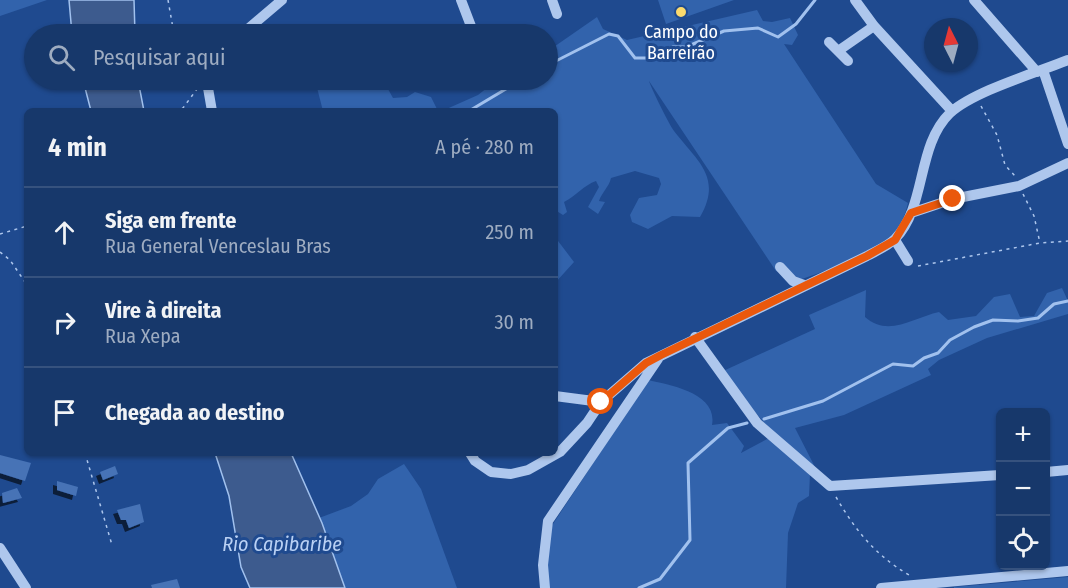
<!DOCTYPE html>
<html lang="pt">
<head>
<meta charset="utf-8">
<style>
  body { margin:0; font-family:"Fira Sans Condensed",sans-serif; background:#203f71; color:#f1f3f6 }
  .controls { position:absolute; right:18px; bottom:18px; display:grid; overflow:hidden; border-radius:9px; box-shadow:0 2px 4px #0004 }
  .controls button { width:54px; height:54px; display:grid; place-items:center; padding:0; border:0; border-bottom:2px solid #36527e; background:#17386b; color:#f1f3f6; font:30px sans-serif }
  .compass { position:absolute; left:924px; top:18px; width:54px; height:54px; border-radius:50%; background:#17386b; box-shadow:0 2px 4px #0004; rotate:354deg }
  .stop { position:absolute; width:18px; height:18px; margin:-14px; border:4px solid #ea580c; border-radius:50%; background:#fff }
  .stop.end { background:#ea580c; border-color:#fff; box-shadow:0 2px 6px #0008 }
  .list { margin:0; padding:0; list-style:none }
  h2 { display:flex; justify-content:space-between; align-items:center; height:78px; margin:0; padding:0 24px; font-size:26px }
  h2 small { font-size:20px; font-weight:400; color:#9eacc1 }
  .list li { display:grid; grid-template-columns:39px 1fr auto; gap:18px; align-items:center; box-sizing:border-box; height:90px; padding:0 24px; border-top:2px solid #36527e }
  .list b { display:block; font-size:22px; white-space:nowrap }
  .list p { margin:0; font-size:20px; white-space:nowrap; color:#9eacc1 }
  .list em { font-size:20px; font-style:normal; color:#9eacc1 }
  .icon { flex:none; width:33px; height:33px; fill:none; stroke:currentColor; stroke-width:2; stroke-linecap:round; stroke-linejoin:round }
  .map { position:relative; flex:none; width:1068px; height:588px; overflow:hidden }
  .search { position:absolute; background:#17386b; box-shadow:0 2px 4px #0004; left:24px; top:24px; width:534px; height:66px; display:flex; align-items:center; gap:15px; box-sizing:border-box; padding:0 21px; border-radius:33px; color:#9eacc1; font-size:22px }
  .panel { position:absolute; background:#17386b; box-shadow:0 2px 4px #0004; left:24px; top:108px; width:534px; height:348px; border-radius:9px }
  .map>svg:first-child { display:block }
  .green { fill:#3263ac }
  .water { fill:#3d5b8e; stroke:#a1c1ee; stroke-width:1.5 }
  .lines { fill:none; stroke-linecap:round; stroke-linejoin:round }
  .stream { stroke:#a1c1ee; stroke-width:3 }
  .building { fill:#4773b6; filter:url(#shadow) }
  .path { stroke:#aec7ed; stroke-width:1.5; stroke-dasharray:3 4.5; stroke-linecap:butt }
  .minor { stroke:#aec7ed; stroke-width:10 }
  .route { stroke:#ea580c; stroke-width:8 }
  .poi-dot { fill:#fbda6d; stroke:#1f4a8f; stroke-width:2 }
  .labels { text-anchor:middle; stroke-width:6; stroke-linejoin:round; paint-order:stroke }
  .poi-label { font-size:18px; fill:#fff; stroke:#1f4a8f }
  .water-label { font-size:20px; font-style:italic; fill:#bad1f4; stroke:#1f4a8f }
</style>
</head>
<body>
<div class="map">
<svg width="1068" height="588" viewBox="0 0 1068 588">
  <defs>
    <filter id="shadow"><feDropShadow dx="-4" dy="4" stdDeviation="0" flood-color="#0009"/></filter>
  </defs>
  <rect width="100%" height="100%" fill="#1f4a8f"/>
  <path class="green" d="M0,0H47L0,16Z
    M658,0H734L666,24Z
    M757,10L763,21L772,22L790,18L798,35L792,45L784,44L876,184L908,203C905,216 899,231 889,240C878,251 815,275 799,280L776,271L649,81C651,88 669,124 674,131C697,161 723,177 700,217L672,216L648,229L632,222L630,215L639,198L657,195L661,184L659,178L635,171L611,178C609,187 602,192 599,201L605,202L598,214L588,207L599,187L596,181C584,185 576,196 564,202L567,212L563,215L555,210V111H442L478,95L497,80H548V51L597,17L603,29L627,40Z
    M315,80H383L393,98L407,97L415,92L431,97L438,111H323Z
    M555,237L574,262L555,283Z
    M1062,288L1068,301V314L987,338L939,360L928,369L931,375L844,415L795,428L816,469L772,432L721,372L815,329L809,315L866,290L865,317C888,338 915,317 939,312L948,320L976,316L994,297L1010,294L1020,317L1034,316L1047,293Z
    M648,380C670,385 718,393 712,425L727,423L744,446L741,453L769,438L810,474L809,496L798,503L788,533L786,588H549L547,569L551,527Z
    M404,464L421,489L457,588H345L319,518L351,506L368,494L378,479Z
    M1068,577V588H954V587Z"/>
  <path class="water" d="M69,0H134L135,34H72Z
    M83,80H138L144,111H91Z
    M215,453H291L322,523L345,588H250L241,567L229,496Z"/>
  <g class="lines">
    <path class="stream" d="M548,65L609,34L618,36L635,58H647L673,47H686L724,31L758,28L778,37L796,24L815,0
      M469,111L521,80
      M764,419L823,401L893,364L913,366L924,358L938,353L950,340L974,327L993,320L1018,321L1038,318L1054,304L1068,301
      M639,588L660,579L690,540L688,463L728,428L747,423"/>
  </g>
  <path class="building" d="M0,455L31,463L25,481L0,473Z
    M115,466L118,474L103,480L100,472Z
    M57,481L78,487L76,496L57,490Z
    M17,488L22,498L3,503L2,493Z
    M140,504L144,522L129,528L126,520H121L117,510Z
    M177,579L180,588H152L151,585Z"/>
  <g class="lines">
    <path class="path" d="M168,0L174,34
      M191,80L198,88
      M981,106L997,135L1005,165L1015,176
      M175,111L183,108L197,89
      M1023,194L1034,216L1040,243
      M0,234L27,226
      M0,252L10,260L27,285
      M918,266L1040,243L1068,241
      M85,453L112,545
      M836,497C856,531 874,554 909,575"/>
    <path class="minor" d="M461,0L474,34
      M552,0L557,14
      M855,0L874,26L952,111
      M974,0L1037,72
      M242,34L282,0
      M829,42L848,61
      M838,51L874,26
      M1043,70L1068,144
      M211,80L208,88L212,111
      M911,213L953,199L1019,186L1068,163
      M895,240L908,261
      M780,267L793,281L804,285
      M695,337L757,423L830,486L1000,475
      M555,396L601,402
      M470,453L475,461L491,472L511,474L528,470L560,452L587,423L601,402L646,363L867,256C876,251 888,246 895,239C927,206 916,146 950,113C974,91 1036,73 1068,60
      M1046,472L1068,470
      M0,548L26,588
      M545,588L543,565L548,521L658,359
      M881,588L1068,571"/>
  </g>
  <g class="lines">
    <path class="route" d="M601,402L646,363L661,355L867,256L895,240L911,213L953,199"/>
  </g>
  <circle class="poi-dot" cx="681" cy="12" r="6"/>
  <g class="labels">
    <g class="poi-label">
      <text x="681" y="38">Campo do<tspan x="681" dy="21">Barreirão</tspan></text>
    </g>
    <g class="water-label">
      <text x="282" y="551">Rio Capibaribe</text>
    </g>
  </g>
</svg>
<div class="controls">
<button>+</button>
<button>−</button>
<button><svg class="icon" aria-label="locate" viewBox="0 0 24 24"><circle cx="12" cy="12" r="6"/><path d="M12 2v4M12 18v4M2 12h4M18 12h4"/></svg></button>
</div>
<svg class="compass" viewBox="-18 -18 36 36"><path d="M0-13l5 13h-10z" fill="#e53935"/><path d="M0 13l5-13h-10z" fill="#9eacc1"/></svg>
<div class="stop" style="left:601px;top:402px"></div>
<div class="stop end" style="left:953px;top:199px"></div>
<div class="search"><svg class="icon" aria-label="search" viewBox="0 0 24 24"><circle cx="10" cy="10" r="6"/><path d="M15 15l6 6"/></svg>Pesquisar aqui</div>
<section class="panel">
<h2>4 min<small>A pé · 280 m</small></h2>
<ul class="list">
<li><svg class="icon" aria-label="ahead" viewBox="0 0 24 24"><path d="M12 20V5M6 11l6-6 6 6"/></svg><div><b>Siga em frente</b><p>Rua General Venceslau Bras</p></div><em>250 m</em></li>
<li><svg class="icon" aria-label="right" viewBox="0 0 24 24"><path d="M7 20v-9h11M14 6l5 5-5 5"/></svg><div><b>Vire à direita</b><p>Rua Xepa</p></div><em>30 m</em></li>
<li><svg class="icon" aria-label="arrive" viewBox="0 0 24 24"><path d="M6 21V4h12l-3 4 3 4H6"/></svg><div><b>Chegada ao destino</b></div></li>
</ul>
</section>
</div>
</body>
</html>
